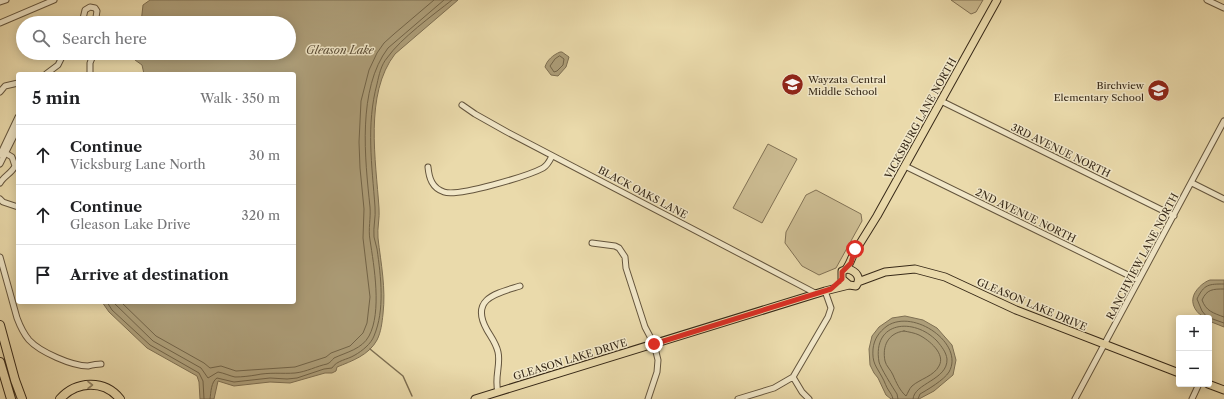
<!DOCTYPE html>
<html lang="en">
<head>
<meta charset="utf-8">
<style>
  body { margin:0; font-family:"Libre Caslon Text",serif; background:#f6f6f6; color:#202124 }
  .controls { position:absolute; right:12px; bottom:12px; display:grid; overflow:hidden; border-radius:4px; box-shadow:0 2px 10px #0003 }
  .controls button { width:36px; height:36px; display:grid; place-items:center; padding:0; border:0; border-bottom:1px solid #e0e0e0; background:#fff; color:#202124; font:20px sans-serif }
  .stop { position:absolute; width:12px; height:12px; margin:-9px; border:3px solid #d93025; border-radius:50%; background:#fff }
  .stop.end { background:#d93025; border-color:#fff; box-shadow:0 1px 4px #0008 }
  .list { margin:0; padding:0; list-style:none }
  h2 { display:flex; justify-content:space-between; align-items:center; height:52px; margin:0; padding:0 16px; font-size:17px }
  h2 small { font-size:13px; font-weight:400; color:#757577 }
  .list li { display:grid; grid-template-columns:26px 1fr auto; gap:12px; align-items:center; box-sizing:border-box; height:60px; padding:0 16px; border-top:1px solid #e0e0e0 }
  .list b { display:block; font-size:15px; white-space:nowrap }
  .list p { margin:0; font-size:13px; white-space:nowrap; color:#757577 }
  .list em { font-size:13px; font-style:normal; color:#757577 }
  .icon { flex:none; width:22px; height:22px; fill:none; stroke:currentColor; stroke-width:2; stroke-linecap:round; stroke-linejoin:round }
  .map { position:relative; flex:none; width:1224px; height:399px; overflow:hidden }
  .search { position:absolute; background:#fff; box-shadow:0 2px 10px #0003; left:16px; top:16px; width:280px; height:44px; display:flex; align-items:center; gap:10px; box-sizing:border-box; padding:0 14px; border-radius:22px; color:#757577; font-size:15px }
  .panel { position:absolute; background:#fff; box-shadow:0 2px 10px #0003; left:16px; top:72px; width:280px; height:232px; border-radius:4px }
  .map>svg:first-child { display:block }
  .green { fill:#ccbc92; stroke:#827255 }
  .water { fill:#ad9e79; stroke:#7e6f52 }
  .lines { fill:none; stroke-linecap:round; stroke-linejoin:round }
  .shore { stroke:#726448; stroke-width:1 }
  .stream { stroke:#7e6f52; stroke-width:1.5 }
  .minor-casing { stroke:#64553d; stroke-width:7 }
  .major-casing { stroke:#372918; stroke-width:9 }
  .highway-casing { stroke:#372918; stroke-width:10 }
  .minor { stroke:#f1e7c8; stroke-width:5 }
  .major { stroke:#eadaab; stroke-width:7 }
  .highway { stroke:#eadaab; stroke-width:8 }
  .oneway { stroke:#908262 }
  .route { stroke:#d93025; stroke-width:5 }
  .labels { text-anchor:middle; stroke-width:3; stroke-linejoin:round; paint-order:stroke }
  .poi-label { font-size:10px; fill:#372918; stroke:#f1e7c8; text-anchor:start }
  .street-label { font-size:10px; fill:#372918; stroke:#f1e7c8 }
  .water-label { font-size:11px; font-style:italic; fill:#5a4c35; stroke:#f1e7c8 }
</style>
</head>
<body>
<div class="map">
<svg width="1224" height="399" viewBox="0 0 1224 399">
  <rect width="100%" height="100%" fill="#eadaab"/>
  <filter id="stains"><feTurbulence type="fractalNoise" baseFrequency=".005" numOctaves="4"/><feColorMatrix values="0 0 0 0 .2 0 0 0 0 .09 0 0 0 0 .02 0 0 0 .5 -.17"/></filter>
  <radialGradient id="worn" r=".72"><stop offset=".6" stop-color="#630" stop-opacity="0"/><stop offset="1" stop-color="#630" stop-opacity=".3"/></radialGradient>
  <path class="green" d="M951,0H983L976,12L971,14Z
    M768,144L797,159L762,223L733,208Z
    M816,190L861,214L862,221L836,268L819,275L802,266L785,243L786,232L806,195Z"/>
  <path class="water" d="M150,0H458L395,54C364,94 376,161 379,208C380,218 377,228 378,238C381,264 386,288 383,314C382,323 381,332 377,340C369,355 352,361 337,367L336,371L332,373H325L290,383L270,382L234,386L218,381L214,399H200L199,382L197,376L147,348L109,312L102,302H294V74H144L142,65L135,60L137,53H289V23H141L143,5Z
    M560,52H562L569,57L566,67L558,76L551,75L545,67C547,60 553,55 560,52Z
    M1210,280H1224V327L1209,321V318C1200,318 1191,307 1193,298C1194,291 1203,282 1210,280Z
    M905,316L923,320L937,328L952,345L956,360L953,375L934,391L919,399H891L886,395L878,378L874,373L870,365L869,349L872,336L879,327L892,318Z"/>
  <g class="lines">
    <path class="shore" d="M560,56L564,59L563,65L557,71L554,72L550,66L555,59Z
      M1224,284C1209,284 1204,284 1197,299L1202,311L1207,317L1224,323
      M1224,289C1213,289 1207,289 1202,300C1206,311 1213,313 1224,317
      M107,302L112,310L150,345L199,373L203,381L204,399
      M113,302L153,341L201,368L208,378L218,372C224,373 230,376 235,377C242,377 250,376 256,375C269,372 283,374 295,373C306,372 317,366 327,364C330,363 332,360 334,358C347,352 362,349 369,336C382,312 374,266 370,240C368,229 371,218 370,207C365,159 357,89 388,48L444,0
      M121,302L156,336L204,363L210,368L221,366L236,371L295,367L326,357L331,353L350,346L363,333L367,323L370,297L363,238L364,209L360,168L359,142L361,101L369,70L377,53L384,43L394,34L434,0
      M904,331C909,332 915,333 919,335C929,340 946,354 939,366C934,376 920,379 912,386C909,389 908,393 906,396C900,391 896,382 893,375C891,370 886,366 885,361C882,346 888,333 904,331Z
      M210,399C211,392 211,382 217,378L234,382L270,378L287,379L297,378L324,369L332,368C337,360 347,360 355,355C362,351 371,344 374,336C385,310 381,277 377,249C376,245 375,241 374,237C373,227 376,217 375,207C372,165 366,125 377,84C379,75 381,65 387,58C401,38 433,15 452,0
      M893,399C892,395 891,394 889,391C886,387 885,382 882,377C876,366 872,363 873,349C874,339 879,332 887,326C914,308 965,344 949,372C944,380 927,390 920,394L918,399
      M898,399L897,394C893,388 880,367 879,362C872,321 914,317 937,341C942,347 946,352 947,359C948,380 914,383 913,399"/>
    <path class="stream" d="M370,349L403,376L412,396"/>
    <defs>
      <path id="minor" d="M1207,0L1224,8
        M0,2L6,0
        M0,23L54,0
        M82,23L85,10L90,7L95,8L97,11L95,23
        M46,74L58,65L64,53
        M90,74V63L94,53
        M0,92L5,86L18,83
        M941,101L1174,216
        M462,105L475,114L507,132L817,294
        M0,155L18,117
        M0,164L18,128
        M905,166L1138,280
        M428,167C429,178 432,188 444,192C458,197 528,176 543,168C548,165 550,160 552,156
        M0,183C4,176 12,173 15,166L12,157L2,151
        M1192,183L1224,199
        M0,199L3,202L18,207
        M592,243L615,246L619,248L625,257L626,268L645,327L654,344L658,360L657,372L648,399
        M0,257L17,318C20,326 23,333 29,340C40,352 72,366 88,366C92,365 97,364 101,364
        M793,377L802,392L809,399
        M498,392C494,378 501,365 498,352C496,343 491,337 487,330C469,298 498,293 520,286
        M738,399L774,388L793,377L828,317L831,308L825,291
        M1075,399L1224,121
        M1192,399L1199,384"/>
      <path id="major" d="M846,269C852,261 853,251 859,245L877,216L997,0
        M848,269C856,271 862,278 856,286L849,285L842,279V271Z
        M858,282L885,272L915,269L945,277L1016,310L1179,373
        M1208,384L1224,390
        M475,399L825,291L849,285"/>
      <path id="highway" d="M0,325L15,380L22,399
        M0,362L11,399
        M60,399C76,381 104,379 120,399"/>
    </defs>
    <use href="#minor" class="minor-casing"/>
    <use href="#major" class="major-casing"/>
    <use href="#highway" class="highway-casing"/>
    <use href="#minor" class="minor"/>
    <use href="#major" class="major"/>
    <use href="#highway" class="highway"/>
  </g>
  <defs><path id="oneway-chevron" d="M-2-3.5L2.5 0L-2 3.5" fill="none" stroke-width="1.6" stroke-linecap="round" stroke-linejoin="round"/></defs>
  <use class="oneway" href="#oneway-chevron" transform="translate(90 385)"/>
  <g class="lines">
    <path class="route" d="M654,344L831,289L842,279V272L851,263L855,249"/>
  </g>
  <defs>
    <symbol id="school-disc" viewBox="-11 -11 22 22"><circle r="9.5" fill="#8f2418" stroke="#f1e7c8"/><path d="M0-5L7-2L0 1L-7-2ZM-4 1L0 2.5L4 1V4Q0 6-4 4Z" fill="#fff"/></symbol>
  </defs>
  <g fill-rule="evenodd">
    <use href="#school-disc" x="780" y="72" width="25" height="25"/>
    <use href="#school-disc" x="1146" y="78" width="25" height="25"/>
  </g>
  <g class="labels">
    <g class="poi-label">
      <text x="808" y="83">Wayzata Central<tspan x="808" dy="12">Middle School</tspan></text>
      <text x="1144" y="89" text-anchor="end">Birchview<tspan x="1144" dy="12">Elementary School</tspan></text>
    </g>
    <g class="street-label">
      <text transform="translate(920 118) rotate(-61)" y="4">VICKSBURG LANE NORTH</text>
      <text transform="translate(1061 150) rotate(26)" y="4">3RD AVENUE NORTH</text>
      <text transform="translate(643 192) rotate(28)" y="4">BLACK OAKS LANE</text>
      <text transform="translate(1026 215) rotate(26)" y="4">2ND AVENUE NORTH</text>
      <text transform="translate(1142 256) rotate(-62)" y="4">RANCHVIEW LANE NORTH</text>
      <text transform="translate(1032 304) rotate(23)" y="4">GLEASON LAKE DRIVE</text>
      <text transform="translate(570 359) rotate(-17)" y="4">GLEASON LAKE DRIVE</text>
    </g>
    <g class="water-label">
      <text x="340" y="54">Gleason Lake</text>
    </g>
  </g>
  <rect width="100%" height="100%" filter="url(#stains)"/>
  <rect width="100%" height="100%" fill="url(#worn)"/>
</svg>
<div class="controls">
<button>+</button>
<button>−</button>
</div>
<div class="stop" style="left:855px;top:249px"></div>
<div class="stop end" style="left:654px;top:344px"></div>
<div class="search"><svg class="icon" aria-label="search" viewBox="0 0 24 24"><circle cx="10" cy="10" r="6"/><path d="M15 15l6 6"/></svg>Search here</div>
<section class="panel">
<h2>5 min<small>Walk · 350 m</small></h2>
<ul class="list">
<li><svg class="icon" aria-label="ahead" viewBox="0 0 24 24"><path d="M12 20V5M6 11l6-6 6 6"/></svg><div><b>Continue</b><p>Vicksburg Lane North</p></div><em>30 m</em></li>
<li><svg class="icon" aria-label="ahead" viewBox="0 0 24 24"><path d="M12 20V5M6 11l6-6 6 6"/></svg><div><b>Continue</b><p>Gleason Lake Drive</p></div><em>320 m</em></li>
<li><svg class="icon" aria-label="arrive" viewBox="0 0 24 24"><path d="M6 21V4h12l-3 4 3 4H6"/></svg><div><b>Arrive at destination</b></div></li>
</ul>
</section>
</div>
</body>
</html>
